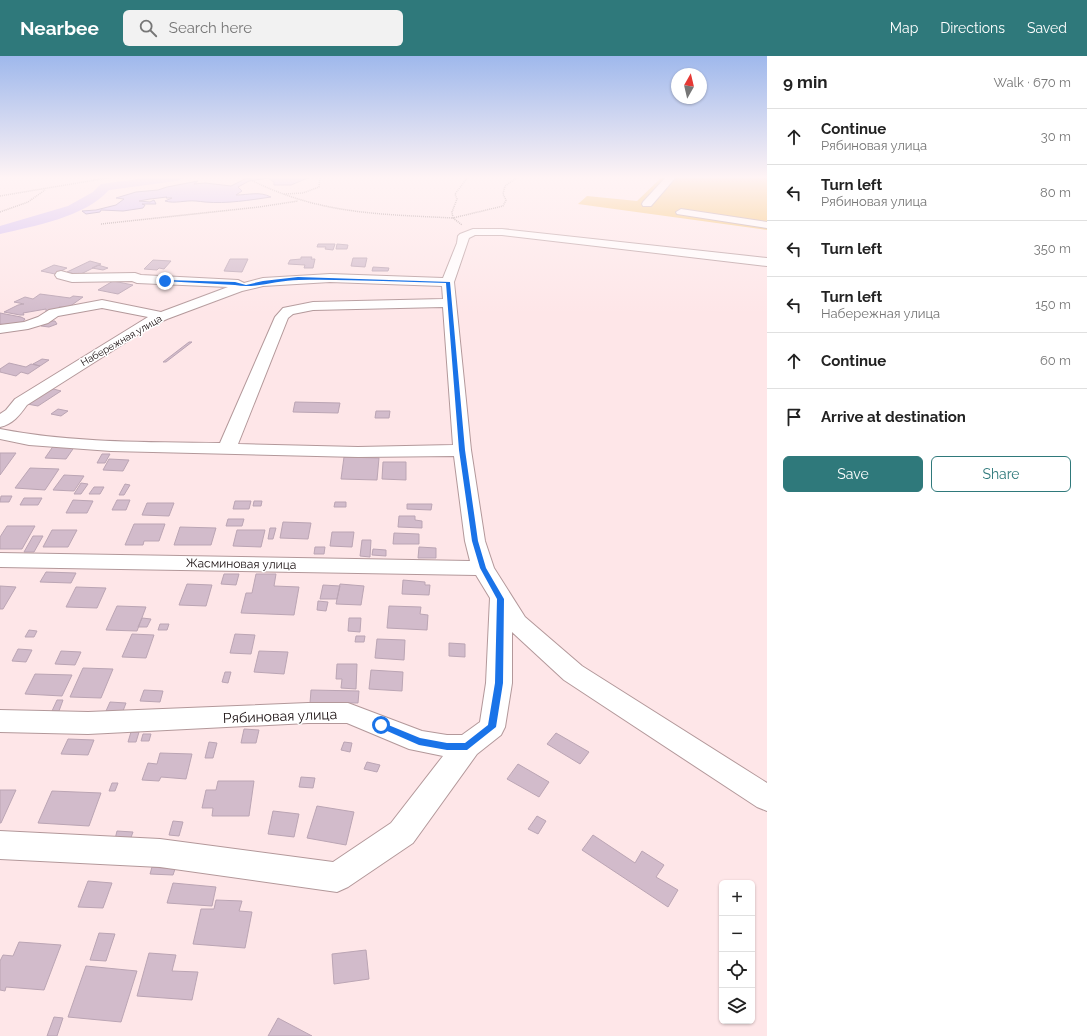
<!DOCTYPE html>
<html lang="en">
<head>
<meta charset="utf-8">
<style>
  body { margin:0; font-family:Raleway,sans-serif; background:#f2f2f2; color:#222 }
  .controls { position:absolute; right:12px; bottom:12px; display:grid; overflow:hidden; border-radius:6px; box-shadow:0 1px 3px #0004 }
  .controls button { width:36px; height:36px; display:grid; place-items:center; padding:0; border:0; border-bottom:1px solid #e0e0e0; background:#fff; color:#222; font:20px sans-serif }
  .compass { position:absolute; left:671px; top:12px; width:36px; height:36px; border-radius:50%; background:#fff; box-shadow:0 1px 3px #0004; rotate:8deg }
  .stop { position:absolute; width:12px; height:12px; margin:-9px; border:3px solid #1a73e8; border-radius:50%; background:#fff }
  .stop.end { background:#1a73e8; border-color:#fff; box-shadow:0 1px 4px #0008 }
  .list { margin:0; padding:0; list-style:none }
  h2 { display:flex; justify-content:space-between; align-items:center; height:52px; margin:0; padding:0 16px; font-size:17px }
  h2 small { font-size:13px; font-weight:400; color:#767676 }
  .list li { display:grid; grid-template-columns:26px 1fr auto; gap:12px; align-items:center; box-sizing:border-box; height:56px; padding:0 16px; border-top:1px solid #e0e0e0 }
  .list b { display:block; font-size:15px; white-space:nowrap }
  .list p { margin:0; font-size:13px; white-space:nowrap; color:#767676 }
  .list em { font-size:13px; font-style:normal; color:#767676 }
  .actions { display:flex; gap:8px; padding:12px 16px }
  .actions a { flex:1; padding:9px 0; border:1px solid #2f797b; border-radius:6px; text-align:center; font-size:14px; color:#2f797b }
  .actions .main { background:#2f797b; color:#fff }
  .icon { flex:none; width:22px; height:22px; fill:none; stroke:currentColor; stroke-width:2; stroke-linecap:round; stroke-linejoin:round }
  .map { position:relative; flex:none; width:767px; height:980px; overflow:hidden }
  header { display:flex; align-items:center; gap:24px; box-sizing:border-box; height:56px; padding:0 20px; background:#2f797b; color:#fff }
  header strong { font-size:19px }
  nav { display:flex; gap:22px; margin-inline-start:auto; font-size:14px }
  .search { width:280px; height:36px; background:#f2f2f2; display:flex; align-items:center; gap:10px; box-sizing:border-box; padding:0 14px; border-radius:6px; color:#767676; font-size:15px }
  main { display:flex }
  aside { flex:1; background:#fff }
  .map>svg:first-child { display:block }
  .green { fill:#f4c162 }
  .water { fill:#d2bdf3; stroke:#9b89af }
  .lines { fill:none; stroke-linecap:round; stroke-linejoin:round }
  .river { fill:#d2bdf3; fill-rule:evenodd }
  .building { fill:#d2bbcb; stroke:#bba5b4 }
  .minor-casing { stroke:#b3989a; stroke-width:2 }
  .path { stroke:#988687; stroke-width:1.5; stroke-dasharray:1 1; stroke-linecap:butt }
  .minor { fill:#fff; fill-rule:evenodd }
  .route { fill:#1a73e8 }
  .labels { text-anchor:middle; stroke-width:3; stroke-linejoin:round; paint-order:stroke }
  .far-street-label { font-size:10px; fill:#1a1011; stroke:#fff }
  .street-label { font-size:12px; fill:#1a1011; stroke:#fff }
  .near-street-label { font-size:14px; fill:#1a1011; stroke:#fff }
</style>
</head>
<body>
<header>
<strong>Nearbee</strong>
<div class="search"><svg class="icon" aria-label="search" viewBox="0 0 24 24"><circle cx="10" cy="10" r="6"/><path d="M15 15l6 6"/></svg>Search here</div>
<nav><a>Map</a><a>Directions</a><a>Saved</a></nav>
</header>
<main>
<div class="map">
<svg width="767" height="980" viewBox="0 0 767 980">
  <rect width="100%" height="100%" fill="#fee6e8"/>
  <path class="green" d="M662,121H767V174L578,148L587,140L637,145Z"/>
  <path class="water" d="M257,121H310L291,129H274V126L268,122L249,125L238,131L242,135L236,139C249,139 259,135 271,141C250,144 227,148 205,146C202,146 199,145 196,145C185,144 175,148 165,145L172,142H166L167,141L150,143L139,145L150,146L154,144L156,148H142L145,149L143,152L123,155L101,154L100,156L86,158L82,155L96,154L116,149L124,143L116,142L136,136L158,134L167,131L198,125L194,128L205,127L231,130L245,123Z"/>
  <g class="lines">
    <path class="river" d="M153,121H182L180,124L176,125L109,134C85,161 34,170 0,178V170L68,150L93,136L101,128Z"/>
  </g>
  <path class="building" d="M318,188H335L333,194L325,193L326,191H317Z
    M337,188L348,189L347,193H336Z
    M301,201H312L311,203H315L313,212H304L305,209L288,208L290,204L301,203Z
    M353,202H367L365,211L351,210Z
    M230,203H248L242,216L224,215Z
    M153,204L171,205L164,213L159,212L157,214L144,213Z
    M90,205L101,208L79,219L67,216Z
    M54,209L67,212L55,218L41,215Z
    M98,209L108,212L103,214L92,212Z
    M373,211L389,212L388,215H372Z
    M113,225L133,229L118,238L98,234Z
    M40,238L70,242L73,240L83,241L69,251H59L60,255L46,257V253L23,257L24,259H20L4,256L18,249L24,248L14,246L25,241L33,243Z
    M0,257L21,261L25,263L22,267L7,269L0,268Z
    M48,265H55L57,268L49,271L41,270V269Z
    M189,286H192L166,306H163Z
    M42,303L49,304L40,310L33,308Z
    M9,307L26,311L31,308L40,310L28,318L21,316L16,320L0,316V313Z
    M50,332L61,335L38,350L27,348Z
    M295,346L340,347L338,357L293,356Z
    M58,353L68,355L61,360L51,358Z
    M376,355H390L389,362H375Z
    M54,389L75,390L66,403L45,402Z
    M0,397H16L0,419Z
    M102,398H110L105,407H97Z
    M344,401L379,402L377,424L341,423Z
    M109,403L129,404L123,415L103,414Z
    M383,406H406V424L382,423Z
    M30,412L59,413L45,434L15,432Z
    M64,419L84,420L74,435L53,434Z
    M81,427L88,428L81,438H74Z
    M125,428L130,429L124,439H119Z
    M94,431H104L100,438H89Z
    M1,440H12L9,446H0Z
    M24,442H42L38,449H20Z
    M73,444L93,445L87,457H66Z
    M117,444H130L126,454H112Z
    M235,445H251L249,453H233Z
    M254,445H262L261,450H253Z
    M335,446H346V451H334Z
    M147,447H174L169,460L142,459Z
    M407,448H432L431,454L407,453Z
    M399,460H415V464L422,465V472L398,471Z
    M228,463H244L242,470H226Z
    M283,466L311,467L308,483L280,482Z
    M134,468H165L159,485H144L143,489H125Z
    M7,470H35L22,493H0V481Z
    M180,471L216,472L211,489H174Z
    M270,472H276L273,483H268Z
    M52,474H77L68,491H43Z
    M237,474H265L261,491L233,490Z
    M332,476H354L352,491L330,490Z
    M394,477L419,478V488H393Z
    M33,480H43L34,496H24Z
    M362,484H371L370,501L360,500Z
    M315,491H325L324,498H314Z
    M419,491L436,492V502H418Z
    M373,493L386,494V500L372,499Z
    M46,516L76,517L71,527L40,526Z
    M224,518H239L236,529L221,528Z
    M256,518H276L274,530L299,531L294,559L241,557L246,537H252Z
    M403,524L425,526V529H430L429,539L402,538Z
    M187,528L212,529L206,550L179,549Z
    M340,528L364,530L361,549L336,548Z
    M323,529L340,530L337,543H320Z
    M0,530L16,531L3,553H0Z
    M76,531L106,532L97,552L66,551Z
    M318,545L328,546L326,555L317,554Z
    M117,550L146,551L137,575L106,574Z
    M389,550L421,551L420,558L428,559L427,574L387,572Z
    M142,562L151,563L147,571H138Z
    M349,562H361L360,576L348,575Z
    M160,568H169L167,574H158Z
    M29,574L37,575L34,581H25Z
    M132,578L154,579L146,602L122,601Z
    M235,578L255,579L251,598L230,597Z
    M356,580H365L364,586H355Z
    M377,583L405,584L404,604L375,602Z
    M449,587L465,588V601L449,600Z
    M18,593L32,594L26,606L12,605Z
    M61,595L81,596L75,609L55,608Z
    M259,595L288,596L284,618L254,616Z
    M337,608H357L356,633L341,632L342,623H336Z
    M83,612L113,613L101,642L70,641Z
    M371,614L403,616L402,635L369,633Z
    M225,616H231L228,627L222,626Z
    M35,618L72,619L62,640L25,638Z
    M144,634L163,635L160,646L140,645Z
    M311,634L359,635L358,647H310Z
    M57,644H63L59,655H52Z
    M110,646L126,647L123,655H106Z
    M244,673L259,674L256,687H241Z
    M131,676H139L136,686H128Z
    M556,677L589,696L580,708L547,688Z
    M143,678H151L149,685H141Z
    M68,683L94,684L88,699L61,698Z
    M209,686L217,687L213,702H205Z
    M344,686L352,687L350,696L341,694Z
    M160,697L192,698L186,723L161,721L159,725L142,724L148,707L157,708Z
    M367,706L380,709L377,716L364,713Z
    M518,708L549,726L539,741L507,723Z
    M301,721L315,722L313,732L299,731Z
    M218,725H254L249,760H212L213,752H202L206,734H216Z
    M112,727H118L115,735H109Z
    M0,734H16L1,767H0Z
    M52,735L101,737L89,770L38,767Z
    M317,750L354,756L346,789L307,782Z
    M273,755L299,758L294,781L268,778Z
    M537,760L546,765L538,778L528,773Z
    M173,765L183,766L179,780L169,779Z
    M117,775L133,776L130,784L115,783Z
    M593,779L635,807L642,795L664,809L656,821L678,834L668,851L582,794Z
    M152,811L175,813L173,819L150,818Z
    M88,825L112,827L103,852L78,851Z
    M173,827L216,831L212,850L167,847Z
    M216,844L242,845L239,855L252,856L245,892L193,888L201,853H214Z
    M99,877L115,878L106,905L90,904Z
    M19,886L61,889L44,934L6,931L5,935L0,934V905L3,899L13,900Z
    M366,894L369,923L334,928L332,898Z
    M149,897L176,899L172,915L198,916L192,944L137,940Z
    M86,910L137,915L121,966L68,961Z
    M54,961L63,962L57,980H47Z
    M278,962L312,980H268Z"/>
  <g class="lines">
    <defs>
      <path id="minor" d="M666,121H676L651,150H643L642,148L643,146Z
        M681,153L767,166V172L677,158L676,156Z
        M473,173H502L767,202V210L502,179H475L469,182L454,226L471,394L485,485L494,512L525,561L582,610L767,727V755L757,751L564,624L512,576V627L505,671L501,679L477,698L413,787L348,831L337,836L160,811L0,803V775L160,783L333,806L391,767L443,700L409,693L347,667H308L88,678L0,676V654L88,656L308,647H348L422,675L447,679H462L480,666L486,627L490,542L476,519L0,511V497L470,505L465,485L454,400L358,401L111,395L29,389L0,383V373C72,387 147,386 220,387L275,261L283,252L313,246L443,243L442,230L330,226L263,230L242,235L167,263L150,271L27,349C19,360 13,368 0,371V358L6,354L15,343L148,261L102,252L58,260L48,267L28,273L0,277V269L24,266L38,261L49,254L102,244L161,256L228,231L137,227L132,225L72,226L57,222L55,219L57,216L61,215L72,218L135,217L141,219L238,224L244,227L263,222L330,218L443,222L457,187L458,180L460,178ZM443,251L453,389L358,391L238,388L288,262L293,258L313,254Z"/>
    </defs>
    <use href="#minor" class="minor-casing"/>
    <path class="path" d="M245,121C316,158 375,158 453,162L462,169
      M468,121L455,138L457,143L452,156L453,162L503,150L506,144L503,138L505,130L518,121
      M284,138L303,137L319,131L320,121
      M0,140L113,121
      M0,156L28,146L45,134
      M101,168L259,151L298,145"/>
    <use href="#minor" class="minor"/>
  </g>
  <linearGradient id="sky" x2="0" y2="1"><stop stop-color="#9fb8ec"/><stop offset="0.47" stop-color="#fff4f5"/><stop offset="1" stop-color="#fff4f5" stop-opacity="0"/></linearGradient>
  <rect width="767" height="258" fill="url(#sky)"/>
  <path class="route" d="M298,221L450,226L465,394L478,485L486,512L504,543L503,627L496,671L467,694H447L419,689L378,671L377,669L381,666L420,682L447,687H465L488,669L495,627L497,543L480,512L472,485L459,394L446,227C397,226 348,223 299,224C277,224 255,233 235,229L163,225L165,224L235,226L246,229L263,225Z"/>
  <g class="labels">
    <g class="far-street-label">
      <text transform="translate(121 284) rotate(-30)" y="4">Набережная улица</text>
    </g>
    <g class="street-label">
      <text transform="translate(241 508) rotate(1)" y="4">Жасминовая улица</text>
    </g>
    <g class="near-street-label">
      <text transform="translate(280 660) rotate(-2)" y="5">Рябиновая улица</text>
    </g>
  </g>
</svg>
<div class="controls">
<button>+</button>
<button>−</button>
<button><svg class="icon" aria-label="locate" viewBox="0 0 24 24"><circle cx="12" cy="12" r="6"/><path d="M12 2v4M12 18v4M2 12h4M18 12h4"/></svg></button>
<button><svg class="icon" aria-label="layers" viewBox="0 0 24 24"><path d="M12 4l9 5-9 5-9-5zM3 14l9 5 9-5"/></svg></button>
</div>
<svg class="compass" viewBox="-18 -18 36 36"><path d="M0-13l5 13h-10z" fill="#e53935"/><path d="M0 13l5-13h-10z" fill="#767676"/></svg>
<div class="stop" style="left:381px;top:669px"></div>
<div class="stop end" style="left:165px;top:225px"></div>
</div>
<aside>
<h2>9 min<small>Walk · 670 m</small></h2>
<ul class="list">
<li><svg class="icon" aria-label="ahead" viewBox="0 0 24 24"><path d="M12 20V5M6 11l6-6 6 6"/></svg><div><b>Continue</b><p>Рябиновая улица</p></div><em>30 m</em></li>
<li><svg class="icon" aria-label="left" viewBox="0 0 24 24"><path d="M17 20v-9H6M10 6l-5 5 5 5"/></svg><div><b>Turn left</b><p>Рябиновая улица</p></div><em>80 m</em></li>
<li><svg class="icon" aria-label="left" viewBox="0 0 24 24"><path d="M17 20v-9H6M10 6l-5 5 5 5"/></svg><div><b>Turn left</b></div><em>350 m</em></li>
<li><svg class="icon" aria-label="left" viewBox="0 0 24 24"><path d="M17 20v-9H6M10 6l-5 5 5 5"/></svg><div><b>Turn left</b><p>Набережная улица</p></div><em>150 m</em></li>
<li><svg class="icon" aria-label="ahead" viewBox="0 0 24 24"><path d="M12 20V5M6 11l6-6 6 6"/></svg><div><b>Continue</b></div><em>60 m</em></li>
<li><svg class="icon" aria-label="arrive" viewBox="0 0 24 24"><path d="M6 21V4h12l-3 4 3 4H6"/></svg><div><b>Arrive at destination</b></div></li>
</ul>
<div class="actions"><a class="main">Save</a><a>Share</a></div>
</aside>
</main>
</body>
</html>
